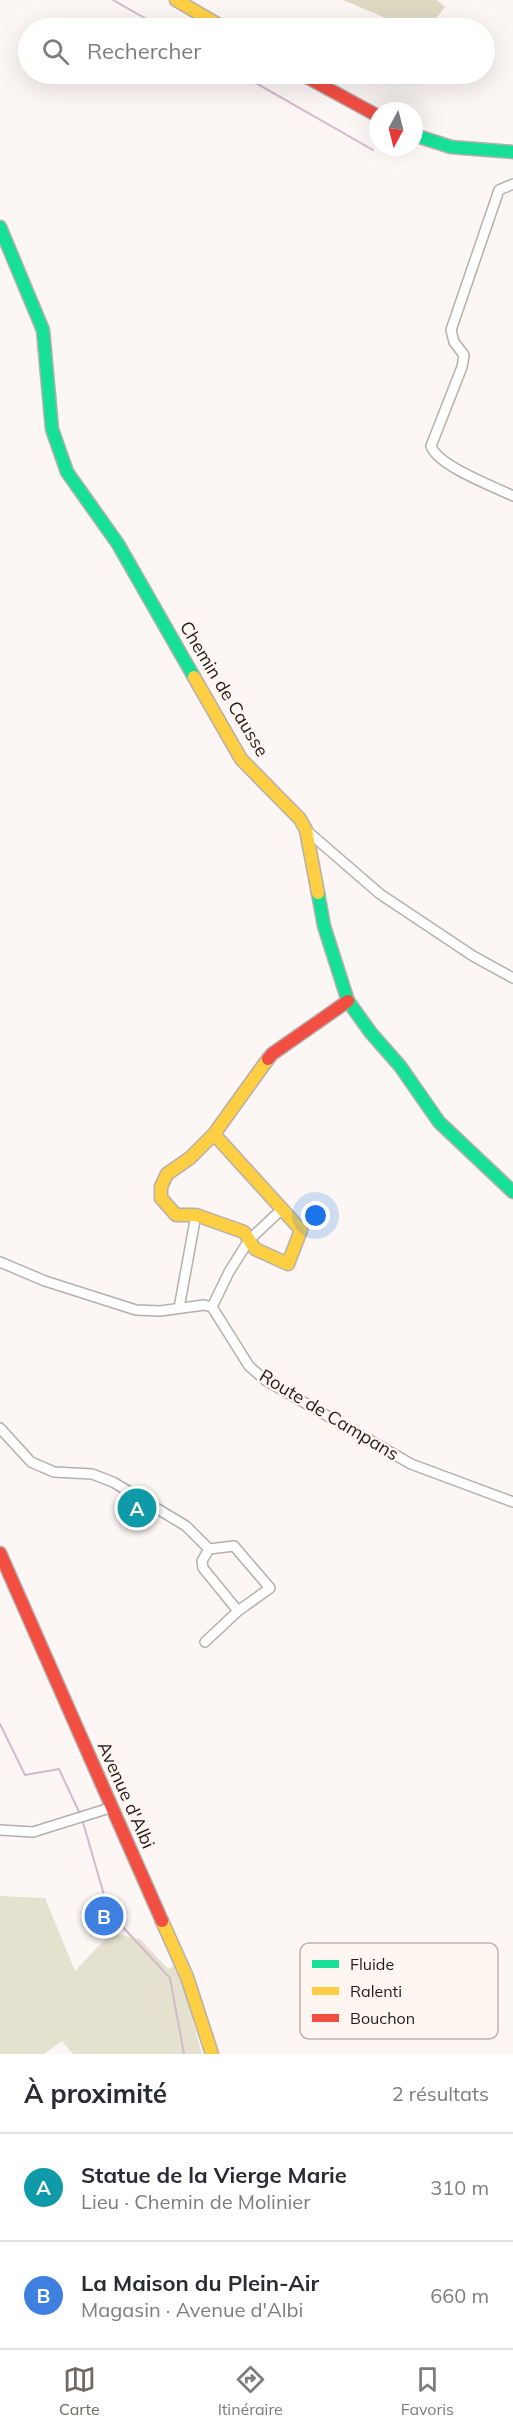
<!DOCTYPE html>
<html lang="fr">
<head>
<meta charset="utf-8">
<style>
  body { margin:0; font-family:Mulish,sans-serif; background:#f2f2f3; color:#2b2b33 }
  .compass { position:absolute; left:369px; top:102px; width:54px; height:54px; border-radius:50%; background:#fff; box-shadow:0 6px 24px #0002; rotate:187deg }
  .you { position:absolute; left:316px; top:1216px; width:21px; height:21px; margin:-15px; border:4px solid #fff; border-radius:50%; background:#1a73e8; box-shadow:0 0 0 9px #1a73e833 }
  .badge { display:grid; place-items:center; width:39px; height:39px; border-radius:50%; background:#6f6865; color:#fff; font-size:20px; font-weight:700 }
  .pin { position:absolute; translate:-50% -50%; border:3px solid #fff; box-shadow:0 2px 6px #0006 }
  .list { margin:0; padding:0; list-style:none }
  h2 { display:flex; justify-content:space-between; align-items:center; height:78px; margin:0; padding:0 24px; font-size:26px }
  h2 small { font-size:20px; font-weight:400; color:#7c7c81 }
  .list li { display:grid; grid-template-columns:39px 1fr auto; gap:18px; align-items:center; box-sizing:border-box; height:108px; padding:0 24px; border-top:2px solid #e1e1e2 }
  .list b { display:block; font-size:22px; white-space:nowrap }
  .list p { margin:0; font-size:20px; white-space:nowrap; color:#7c7c81 }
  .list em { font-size:20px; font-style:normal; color:#7c7c81 }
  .icon { flex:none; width:33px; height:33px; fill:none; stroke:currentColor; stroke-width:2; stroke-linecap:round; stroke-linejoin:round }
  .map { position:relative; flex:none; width:513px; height:2054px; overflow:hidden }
  .search { position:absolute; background:#fff; box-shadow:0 6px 24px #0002; left:18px; right:18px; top:18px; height:66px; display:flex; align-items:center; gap:15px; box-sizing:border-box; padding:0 21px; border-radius:33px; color:#7c7c81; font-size:22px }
  .sheet { height:294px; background:#fff }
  nav { display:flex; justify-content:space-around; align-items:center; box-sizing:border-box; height:84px; border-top:2px solid #e1e1e2; background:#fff; font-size:16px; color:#7c7c81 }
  nav a { display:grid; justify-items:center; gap:3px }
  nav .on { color:#6f6865 }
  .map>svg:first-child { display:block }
  .green { fill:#e4e2ce }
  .forest { fill:#dedac2 }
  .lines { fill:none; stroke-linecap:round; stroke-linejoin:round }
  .stream { stroke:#d3b9cb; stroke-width:2 }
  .street-casing { stroke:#b5afad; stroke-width:12 }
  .fast-casing { stroke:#b5afad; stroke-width:15 }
  .slow-casing { stroke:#b5afad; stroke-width:15 }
  .jam-casing { stroke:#b5afad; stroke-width:15 }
  .street { stroke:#fffefe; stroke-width:9 }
  .fast { stroke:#16e098; stroke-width:12 }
  .slow { stroke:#ffcf43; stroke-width:12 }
  .jam { stroke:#f24e42; stroke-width:12 }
  .labels { text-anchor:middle; stroke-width:4.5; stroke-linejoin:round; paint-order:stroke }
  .street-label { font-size:18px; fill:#231b18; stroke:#fff6f2 }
  .key { fill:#fff6f2; stroke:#bdb4b1; stroke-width:1.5 }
  .key-label { font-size:16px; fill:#231b18 }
</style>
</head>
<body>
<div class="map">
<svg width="513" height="2054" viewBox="0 0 513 2054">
  <rect width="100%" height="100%" fill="#fcf7f5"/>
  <path class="green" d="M0,1896L45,1898L75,1971L111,1933L140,1939L168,1969L177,1964L202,2054H73L62,2041L44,2054H0Z"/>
  <path class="forest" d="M343,0H437L445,7L428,28H409Z"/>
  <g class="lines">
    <path class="stream" d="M113,0L162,28
      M240,74L373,150
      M0,1724L25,1775L59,1769L80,1814
      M82,1819L109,1912L170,1978L184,2054"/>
    <defs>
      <path id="street" d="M513,184L499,190L451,330L454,342L464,355L462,367L431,446C438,466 493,486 513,496
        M306,830L380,894L473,956L513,978
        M0,1262L45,1281L136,1310L160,1311L204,1305L212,1307L249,1366L265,1380L411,1464L513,1502
        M212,1307L229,1272L249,1240L281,1210
        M179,1308L196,1215
        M0,1428L31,1462L54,1472L92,1474L113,1482L186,1526L209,1549
        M209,1549L202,1561L203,1568L238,1611
        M205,1642L238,1611L270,1588L234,1546L209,1549
        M0,1830L33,1832L113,1807"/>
      <path id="fast" d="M414,135L451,147L513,152
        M0,227L43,330L52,429L67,472L118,544L194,677
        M318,893L324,926L348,1001L371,1033L400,1066L439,1122L513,1192"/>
      <path id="slow" d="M176,0L224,28
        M194,677L241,759L300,819L306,830L318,893
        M214,1134L301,1230L288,1264L255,1249L244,1232L196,1215H176L161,1198V1187L167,1174L190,1158L214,1134L268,1059
        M162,1921L187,1977L212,2054"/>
      <path id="jam" d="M301,74L378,116
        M268,1059L272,1054L348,1001
        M0,1553L162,1921"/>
    </defs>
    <use href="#street" class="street-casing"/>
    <use href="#fast" class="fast-casing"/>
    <use href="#slow" class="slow-casing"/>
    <use href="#jam" class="jam-casing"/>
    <use href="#street" class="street"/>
    <use href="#fast" class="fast"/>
    <use href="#slow" class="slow"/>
    <use href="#jam" class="jam"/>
  </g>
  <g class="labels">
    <g class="street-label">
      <text transform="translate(224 689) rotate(59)" y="6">Chemin de Causse</text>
      <text transform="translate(329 1415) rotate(31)" y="6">Route de Campans</text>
      <text transform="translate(126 1795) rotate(66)" y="6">Avenue d'Albi</text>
    </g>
  </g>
  <rect x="300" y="1943" width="198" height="96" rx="9" class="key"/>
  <rect x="312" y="1960" width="27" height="8" fill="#16e098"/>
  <rect x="312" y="1987" width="27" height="8" fill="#ffcf43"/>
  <rect x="312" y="2014" width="27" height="8" fill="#f24e42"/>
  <g class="key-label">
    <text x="350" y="1970">Fluide</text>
    <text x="350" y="1997">Ralenti</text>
    <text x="350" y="2024">Bouchon</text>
  </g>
</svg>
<svg class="compass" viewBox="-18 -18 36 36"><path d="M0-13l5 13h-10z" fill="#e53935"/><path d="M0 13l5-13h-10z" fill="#7c7c81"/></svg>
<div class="you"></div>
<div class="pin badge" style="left:137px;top:1508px;background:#0f9aa8">A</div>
<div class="pin badge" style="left:104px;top:1916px;background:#3f7fe0">B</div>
<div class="search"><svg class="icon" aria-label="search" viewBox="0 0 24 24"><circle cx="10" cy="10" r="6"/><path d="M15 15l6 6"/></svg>Rechercher</div>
</div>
<section class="sheet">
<h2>À proximité<small>2 résultats</small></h2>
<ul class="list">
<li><span class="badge" style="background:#0f9aa8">A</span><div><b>Statue de la Vierge Marie</b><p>Lieu · Chemin de Molinier</p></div><em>310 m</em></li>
<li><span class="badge" style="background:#3f7fe0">B</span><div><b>La Maison du Plein-Air</b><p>Magasin · Avenue d'Albi</p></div><em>660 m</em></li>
</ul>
</section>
<nav>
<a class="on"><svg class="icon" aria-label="map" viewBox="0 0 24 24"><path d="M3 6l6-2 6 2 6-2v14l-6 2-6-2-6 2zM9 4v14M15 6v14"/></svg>Carte</a>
<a><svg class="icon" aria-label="directions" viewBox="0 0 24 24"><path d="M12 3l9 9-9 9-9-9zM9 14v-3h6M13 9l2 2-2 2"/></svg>Itinéraire</a>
<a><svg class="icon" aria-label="saved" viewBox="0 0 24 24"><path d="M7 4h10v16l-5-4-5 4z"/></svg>Favoris</a>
</nav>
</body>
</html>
